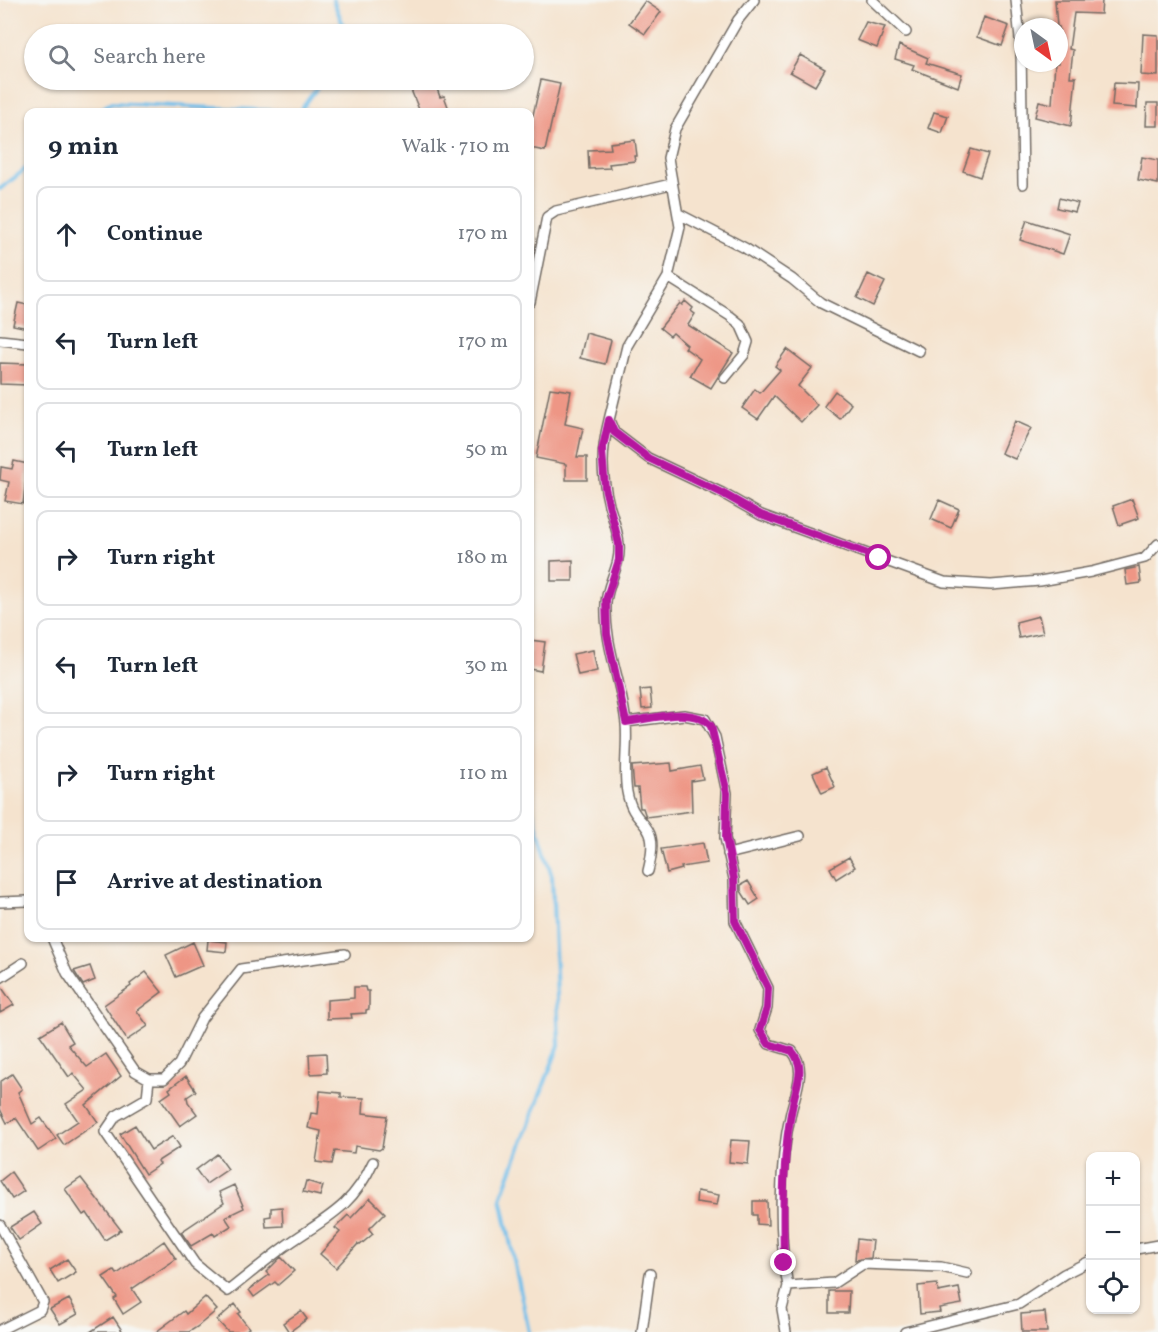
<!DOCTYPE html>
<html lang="en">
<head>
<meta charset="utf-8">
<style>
  body { margin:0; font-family:Vollkorn,serif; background:#f2f2f3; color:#1f2937 }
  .controls { position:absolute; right:18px; bottom:18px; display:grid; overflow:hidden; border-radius:12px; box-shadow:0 2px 4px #0004 }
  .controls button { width:54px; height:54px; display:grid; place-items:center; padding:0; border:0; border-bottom:2px solid #e0e1e3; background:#fff; color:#1f2937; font:30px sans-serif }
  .compass { position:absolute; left:1014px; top:18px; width:54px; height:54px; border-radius:50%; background:#fff; box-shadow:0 2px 4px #0004; rotate:147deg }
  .stop { position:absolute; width:18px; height:18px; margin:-14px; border:4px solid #b5179e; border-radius:50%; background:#fff }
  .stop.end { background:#b5179e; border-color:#fff; box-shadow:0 2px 6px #0008 }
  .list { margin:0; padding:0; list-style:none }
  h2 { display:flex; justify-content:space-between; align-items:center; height:78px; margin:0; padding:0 24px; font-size:26px }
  h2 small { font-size:20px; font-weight:400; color:#747a83 }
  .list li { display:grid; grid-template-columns:39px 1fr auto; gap:18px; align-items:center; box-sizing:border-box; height:96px; margin:0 12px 12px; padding:0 12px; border:2px solid #e0e1e3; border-radius:12px }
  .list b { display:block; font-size:22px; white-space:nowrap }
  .list em { font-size:20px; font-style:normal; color:#747a83 }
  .icon { flex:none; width:33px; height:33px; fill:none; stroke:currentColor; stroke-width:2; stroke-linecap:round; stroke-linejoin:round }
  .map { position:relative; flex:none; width:1158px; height:1332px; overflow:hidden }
  .search { position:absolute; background:#fff; box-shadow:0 2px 4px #0004; left:24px; top:24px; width:510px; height:66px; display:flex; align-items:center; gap:15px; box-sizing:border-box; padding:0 21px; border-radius:33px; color:#747a83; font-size:22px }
  .panel { position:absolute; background:#fff; box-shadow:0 2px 4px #0004; left:24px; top:108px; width:510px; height:834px; border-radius:12px }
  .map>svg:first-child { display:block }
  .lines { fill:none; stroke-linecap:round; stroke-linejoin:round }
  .stream { stroke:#70bfeb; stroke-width:4 }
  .building { fill:#ee9685 }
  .street-casing { stroke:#726b64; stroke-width:12 }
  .street { stroke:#fff; stroke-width:9 }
  .route { stroke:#b5179e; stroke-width:8 }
</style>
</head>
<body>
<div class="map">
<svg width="1158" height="1332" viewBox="0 0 1158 1332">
  <rect width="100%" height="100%" fill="#f6f6f2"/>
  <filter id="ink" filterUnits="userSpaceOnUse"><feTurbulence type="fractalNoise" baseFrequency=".0167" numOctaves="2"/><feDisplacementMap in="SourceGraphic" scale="12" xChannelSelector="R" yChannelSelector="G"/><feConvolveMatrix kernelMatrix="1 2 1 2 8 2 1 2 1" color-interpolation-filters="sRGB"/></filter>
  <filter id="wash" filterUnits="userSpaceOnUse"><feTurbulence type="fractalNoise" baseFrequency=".008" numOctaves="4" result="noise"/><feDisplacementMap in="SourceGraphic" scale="24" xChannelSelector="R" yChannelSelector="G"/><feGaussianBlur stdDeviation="1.35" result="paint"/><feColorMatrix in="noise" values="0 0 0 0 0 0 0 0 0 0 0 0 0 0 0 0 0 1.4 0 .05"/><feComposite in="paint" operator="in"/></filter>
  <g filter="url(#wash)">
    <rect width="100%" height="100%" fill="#f5e3ce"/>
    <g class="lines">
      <path class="stream" d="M333,0L347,34
        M98,112L110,103L299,112
        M299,112L323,80
        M0,189L28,167
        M529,1332L501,1198L559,1045L552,877L530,804"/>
    </g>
    <g id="blocks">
      <path class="building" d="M1055,0H1102L1101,14L1074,13L1069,49L1073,50L1070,77H1076L1071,126L1035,117L1039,101L1052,104L1055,63H1059V27H1057Z
        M645,1L661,12L645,34L629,23Z
        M984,17L1009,26L1002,46L977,37Z
        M866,22L885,27L877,48L857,40Z
        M1143,34L1158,35V76L1141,75Z
        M899,45L928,58L926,63L962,74L958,87L912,69L914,65L895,59Z
        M800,55L825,69L815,86L790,72Z
        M407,80H434L440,97L444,96L450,112H420Z
        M541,80L560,84L545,151L530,148V128Z
        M1114,83L1138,84L1137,108L1112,106Z
        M1147,103H1158V126H1146Z
        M934,112L948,116L942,133L928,128Z
        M635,140L637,156H634L635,161L609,164L610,168L589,169L588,150L611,149L610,143Z
        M971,149L988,154L980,177L963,171Z
        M1142,157L1158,160V184L1138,180Z
        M1059,198L1078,203L1075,212L1057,208Z
        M1027,220L1070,234L1063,254L1020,240Z
        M868,274L885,282L873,306L857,298Z
        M685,301L693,308L691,311L695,314L688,325L733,353L711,388L690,376L700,359L685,348L687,345L673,333L670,336L660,328L680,303L682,305Z
        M18,303L28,305V328L13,325Z
        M586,333L611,340L605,364L580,358Z
        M787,349L812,368L798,386L817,405L801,422L774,396L758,419L742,408L755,389L760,393L780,370L775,366Z
        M0,363L28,364V385L0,384Z
        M550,388L571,391L565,424L583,428L577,457H587V480H566V464L536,458Z
        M835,391L851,404L840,419L824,406Z
        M1015,421L1031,428L1015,459L1001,453Z
        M14,461L28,464L23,504L5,501L9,482L0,480L1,467L12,469Z
        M1132,499L1139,518L1119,525L1113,506Z
        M939,500L959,509L951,528L931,519Z
        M573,560V581H551V561Z
        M1139,567L1141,583L1127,585L1125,570Z
        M1039,616L1043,633L1019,638L1016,622Z
        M530,640L545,642L541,671L530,669Z
        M593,650L597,671L578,675L573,654Z
        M650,689L652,708L642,709L640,690Z
        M671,763L672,771L700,766L703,779L691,781L692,811L646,817L643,808H640L638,788H634L632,766Z
        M826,767L835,787L822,793L813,773Z
        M703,843L707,863L681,867L682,869L667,873L661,849Z
        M849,857L855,867L836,879L830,868Z
        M748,881L759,899L750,905L741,891V885Z
        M208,940L227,942L226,952L207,950Z
        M193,942L203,965L176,977L166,955Z
        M90,966L95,980L83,985L74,971Z
        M146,972L162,992L137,1011L148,1026L127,1040L104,1005L131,986L130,984Z
        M0,985L14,1005L0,1013Z
        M354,987H365L366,991H369V1009L366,1010V1013L351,1014L352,1018L327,1019V1000L354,998Z
        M61,1022L73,1042L68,1045L87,1067L106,1054L121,1076L86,1105L98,1122L64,1145L57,1135L78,1121L66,1104L87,1090L73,1073L69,1077L40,1035Z
        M326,1053L327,1073L310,1074L309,1054Z
        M12,1074L22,1089L18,1092L32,1124L41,1118L56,1139L38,1151L16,1118L7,1123L0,1109V1082Z
        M186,1076L196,1091L187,1097L188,1102L197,1114L180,1126L161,1099L171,1092L169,1089Z
        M320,1091L341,1093V1097L364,1098L363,1113L387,1116L382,1148L379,1150L355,1146L354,1153L335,1151L332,1164L316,1162L321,1131L308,1128L311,1113L318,1114Z
        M135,1125L151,1150L173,1136L180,1147L158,1161L160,1164L145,1174L120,1134Z
        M731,1140L750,1141L748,1164L729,1162Z
        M217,1154L228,1169L206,1184L196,1170Z
        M11,1172L24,1191L12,1199L0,1181Z
        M81,1178L121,1230L105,1240L87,1213L83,1215L65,1189Z
        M306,1181L323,1186L320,1196L303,1192Z
        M234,1185L244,1208L225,1217L231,1226L215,1236L213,1233L191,1246L181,1232L224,1203L219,1192Z
        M697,1191L719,1195L717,1205L696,1202Z
        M370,1198L385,1213L369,1229L373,1234L360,1245L358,1244L336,1268L320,1254L340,1232L335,1228L348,1215L351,1218Z
        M753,1201H767L768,1225L757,1224V1215H753Z
        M282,1207L283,1226L266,1227L265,1217L271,1216V1208Z
        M34,1212L42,1224L19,1240L10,1227Z
        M857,1239L873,1241L871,1258L855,1260Z
        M164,1241L176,1259L132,1289L141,1302L123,1314L114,1299L117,1297L103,1277L114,1270L117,1274Z
        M281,1257L294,1271L278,1285L275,1282L254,1297L249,1290L269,1275L266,1272Z
        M67,1259L76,1272L58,1283L50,1270Z
        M937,1284L938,1292L959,1288L962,1304L939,1308L940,1312L920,1314L918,1286Z
        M829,1291H849L848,1313H829Z
        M205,1297L217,1310L197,1327L189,1332H156L184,1311L186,1314Z
        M69,1299L78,1314L60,1324L50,1309Z
        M235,1304L241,1312L238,1314L249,1328L243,1332H228L217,1320Z
        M301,1311L307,1319L289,1332L283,1323Z
        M1045,1312L1047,1332H1022L1021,1314Z
        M113,1317L123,1332H90Z"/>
    </g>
  </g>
  <g filter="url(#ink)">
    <use href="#blocks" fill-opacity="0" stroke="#726b64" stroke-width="1.5"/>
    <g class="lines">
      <defs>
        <path id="street" d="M754,0L738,20L675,129L668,158L680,227L668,277L627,346L609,420L614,432L648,458L722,493L761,515L944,582L991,585L1040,581L1091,572L1145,558L1158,544
          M872,0L906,32
          M1016,0L1021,49L1023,184
          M679,214L745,248L792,279L821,303L919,351
          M668,277L730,316L740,324L748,342L744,355L725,378
          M530,302L547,217L556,211L671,184
          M0,340L28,343
          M609,420C601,452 601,472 609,505C613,518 618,532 619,545C621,566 607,583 606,603C604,645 622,683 626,724C628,746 623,770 627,792C634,832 662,816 648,871
          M626,722L684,715L705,719L715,737L727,793L725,838L734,879L735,921L768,988L767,1008L760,1030L769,1044L792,1051C807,1068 796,1091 791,1112C779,1163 778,1234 788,1286
          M728,854L800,836
          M0,902L28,901
          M52,938L67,973L135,1071L149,1079H164L179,1064L202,1018L241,969L345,954
          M0,978L23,963
          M149,1079L147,1098L116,1116L105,1132L195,1264L228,1291C247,1276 265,1261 284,1247C323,1219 352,1209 373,1162
          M0,1225L43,1302L40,1310L0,1330
          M1136,1249L1158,1245
          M642,1332L650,1274
          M786,1332L782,1309L788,1286L834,1283L863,1264L941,1267L967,1273
          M905,1332L1019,1304L1064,1274L1090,1261"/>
      </defs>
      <use href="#street" class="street-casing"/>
      <use href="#street" class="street"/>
    </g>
  </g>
  <g class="lines" filter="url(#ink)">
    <path class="route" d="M784,1263C783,1208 782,1152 794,1098C798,1081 805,1066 792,1051L769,1044L760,1030L767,1008L768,988L735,921L734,879L726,838L727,793L711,726C694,705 650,719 626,722L607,634L606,600L619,560V544L605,488L602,451L609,420L614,432L648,458L722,493L761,515L879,558"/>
  </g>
</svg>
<div class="controls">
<button>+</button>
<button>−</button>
<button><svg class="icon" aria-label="locate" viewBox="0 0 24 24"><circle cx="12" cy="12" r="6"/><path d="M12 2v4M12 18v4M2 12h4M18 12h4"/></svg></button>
</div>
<svg class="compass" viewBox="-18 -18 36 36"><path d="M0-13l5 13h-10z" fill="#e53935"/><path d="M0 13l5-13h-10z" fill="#747a83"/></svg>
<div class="stop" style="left:879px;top:558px"></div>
<div class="stop end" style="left:784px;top:1263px"></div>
<div class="search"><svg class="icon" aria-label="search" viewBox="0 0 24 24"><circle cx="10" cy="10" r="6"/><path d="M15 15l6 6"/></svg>Search here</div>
<section class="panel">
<h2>9 min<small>Walk · 710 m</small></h2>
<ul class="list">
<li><svg class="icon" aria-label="ahead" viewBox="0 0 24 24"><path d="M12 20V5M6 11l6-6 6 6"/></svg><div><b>Continue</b></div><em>170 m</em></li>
<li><svg class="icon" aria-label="left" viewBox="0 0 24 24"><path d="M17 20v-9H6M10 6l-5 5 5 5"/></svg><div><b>Turn left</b></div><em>170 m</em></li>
<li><svg class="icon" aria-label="left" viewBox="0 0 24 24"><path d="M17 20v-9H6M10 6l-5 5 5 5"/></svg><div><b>Turn left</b></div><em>50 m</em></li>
<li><svg class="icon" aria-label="right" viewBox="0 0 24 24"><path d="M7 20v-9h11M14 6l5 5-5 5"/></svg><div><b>Turn right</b></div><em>180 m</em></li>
<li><svg class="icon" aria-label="left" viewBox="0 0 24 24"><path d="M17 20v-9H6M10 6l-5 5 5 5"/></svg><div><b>Turn left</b></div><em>30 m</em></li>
<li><svg class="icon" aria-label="right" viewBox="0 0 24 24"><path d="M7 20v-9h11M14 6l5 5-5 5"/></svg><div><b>Turn right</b></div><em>110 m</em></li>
<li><svg class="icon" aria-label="arrive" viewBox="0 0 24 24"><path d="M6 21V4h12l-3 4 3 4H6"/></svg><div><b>Arrive at destination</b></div></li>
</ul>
</section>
</div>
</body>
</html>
